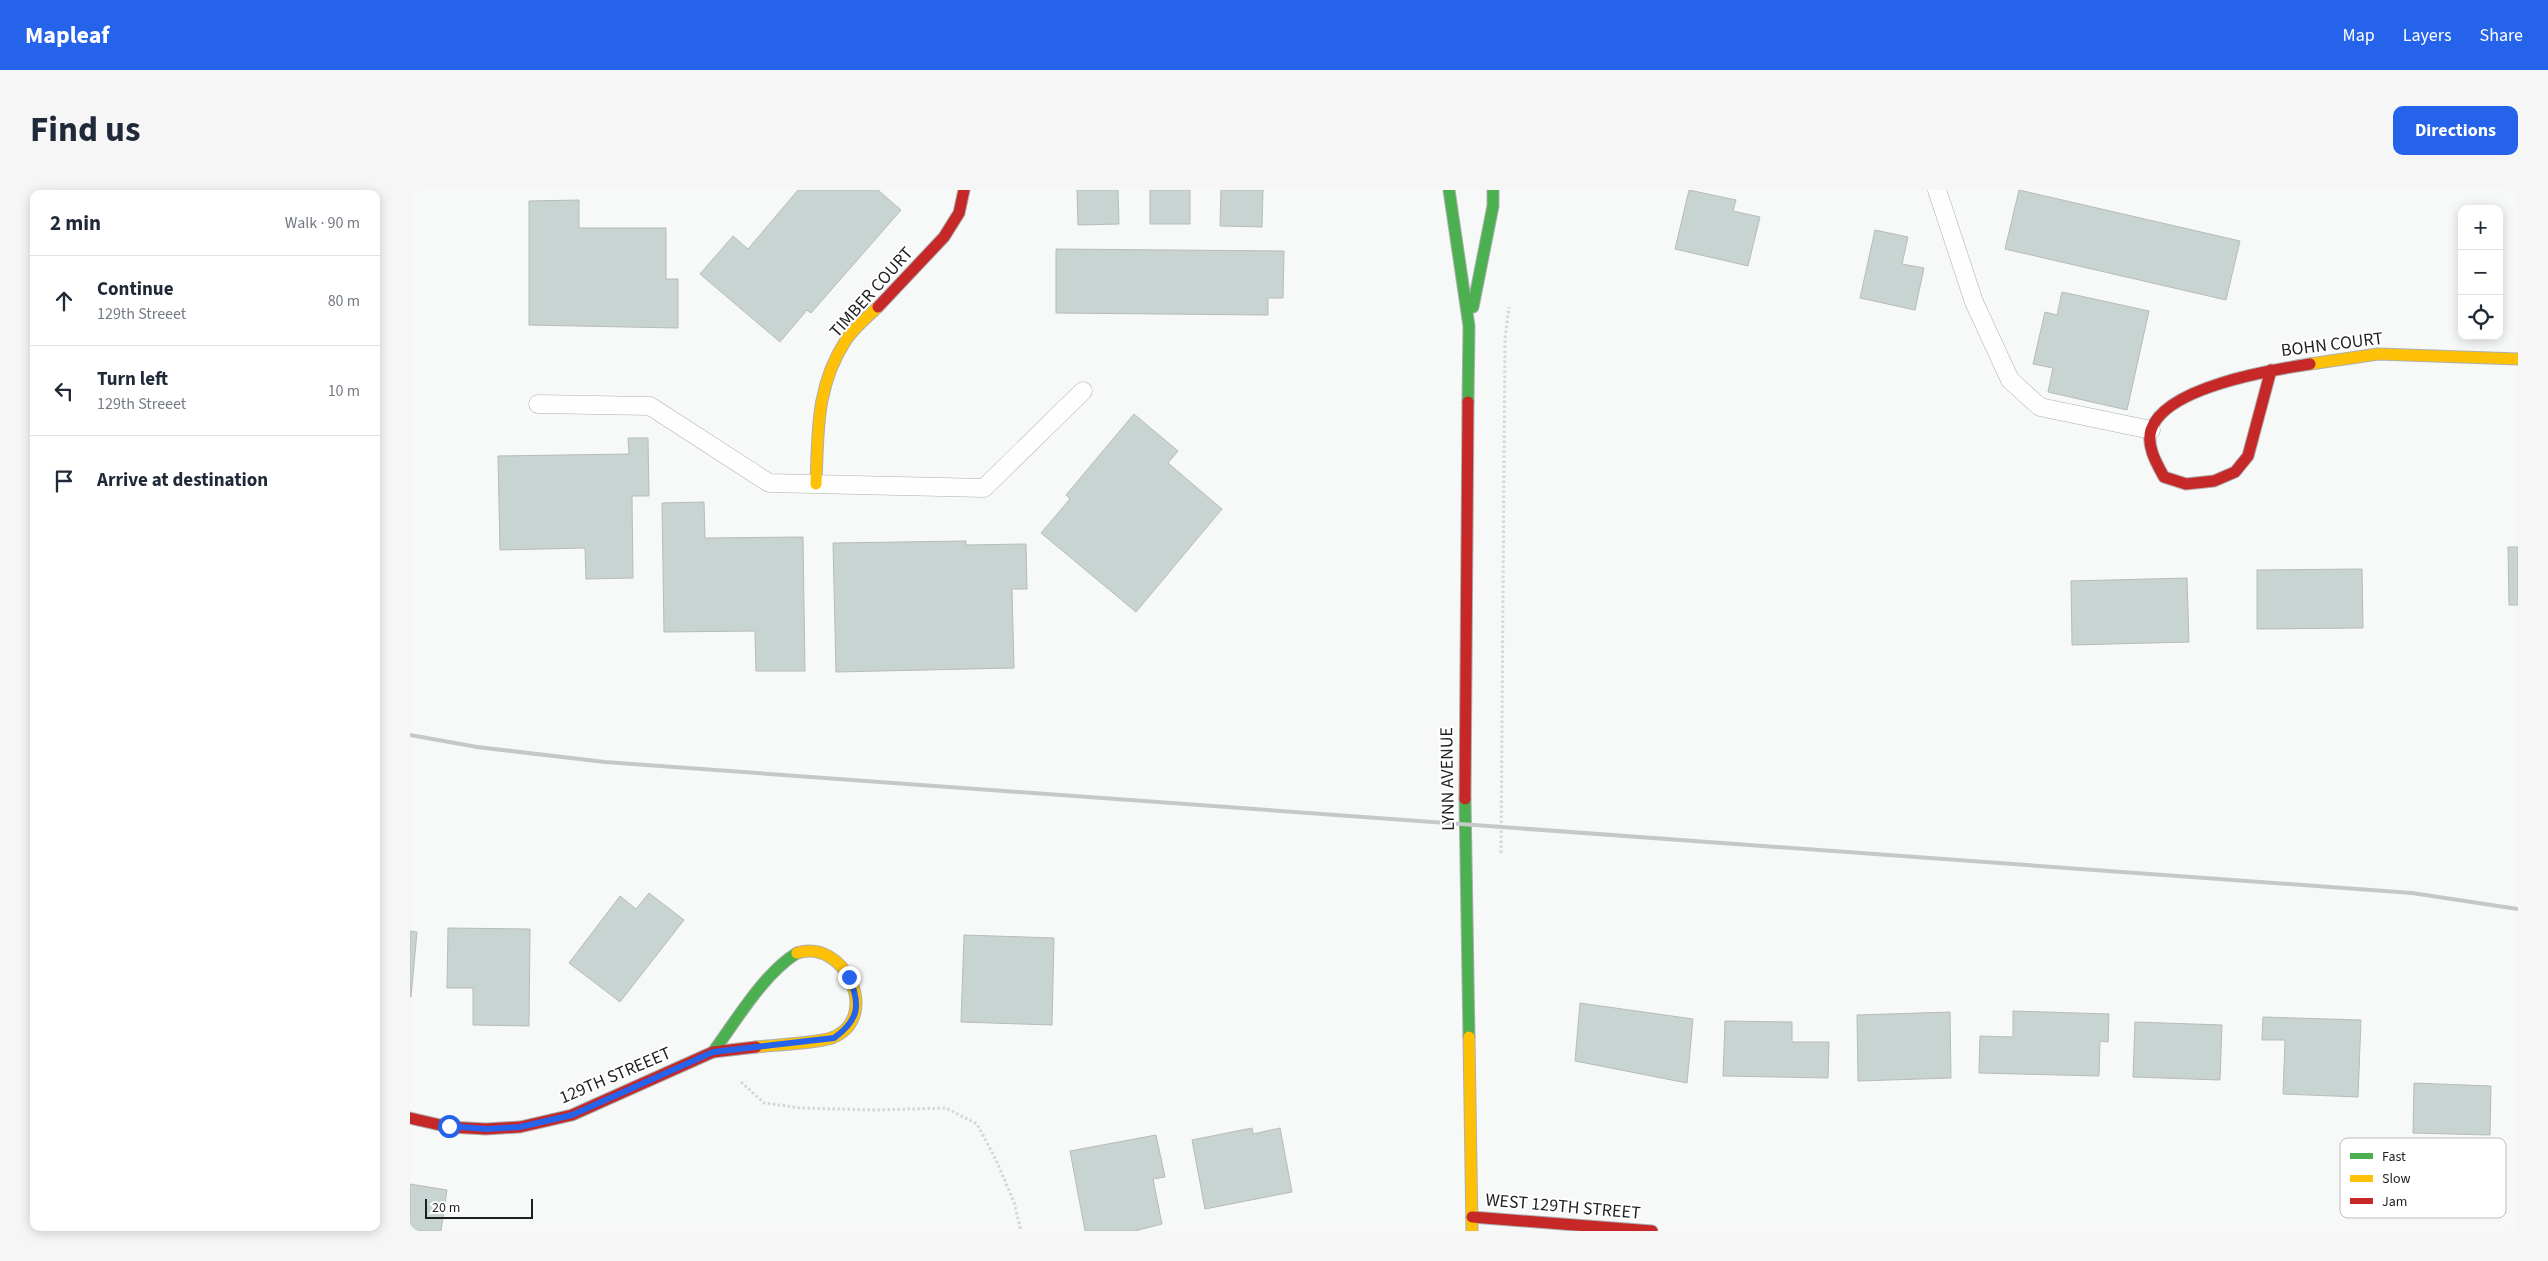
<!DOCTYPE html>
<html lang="en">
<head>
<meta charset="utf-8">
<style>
  body { margin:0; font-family:"Source Sans 3",sans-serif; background:#f6f6f7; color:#1f2937 }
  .controls { position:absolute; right:15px; top:15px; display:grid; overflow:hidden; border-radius:10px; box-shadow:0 2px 12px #0003 }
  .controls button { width:45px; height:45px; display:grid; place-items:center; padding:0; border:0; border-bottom:1px solid #e0e1e3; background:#fff; color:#1f2937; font:25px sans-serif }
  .scale { position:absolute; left:15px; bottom:12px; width:108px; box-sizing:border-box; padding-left:5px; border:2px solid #1e201f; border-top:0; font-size:14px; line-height:18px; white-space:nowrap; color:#1e201f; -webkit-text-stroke:4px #fff; paint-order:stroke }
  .stop { position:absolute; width:15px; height:15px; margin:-11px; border:4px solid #2563eb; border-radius:50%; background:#fff }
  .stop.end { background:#2563eb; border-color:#fff; box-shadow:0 1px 5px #0008 }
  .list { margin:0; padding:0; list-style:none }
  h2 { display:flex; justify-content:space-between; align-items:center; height:65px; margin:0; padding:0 20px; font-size:21px }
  h2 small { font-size:16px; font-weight:400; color:#747a83 }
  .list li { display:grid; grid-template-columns:32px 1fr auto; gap:15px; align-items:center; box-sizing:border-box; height:90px; padding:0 20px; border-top:1px solid #e0e1e3 }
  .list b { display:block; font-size:19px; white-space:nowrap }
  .list p { margin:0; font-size:16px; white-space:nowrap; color:#747a83 }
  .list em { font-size:16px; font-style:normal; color:#747a83 }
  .icon { flex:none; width:28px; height:28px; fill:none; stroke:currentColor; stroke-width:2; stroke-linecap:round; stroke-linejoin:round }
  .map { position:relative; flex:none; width:2108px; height:1041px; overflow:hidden; border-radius:10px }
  header { display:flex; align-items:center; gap:30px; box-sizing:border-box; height:70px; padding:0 25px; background:#2563eb; color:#fff }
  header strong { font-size:24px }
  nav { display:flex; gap:28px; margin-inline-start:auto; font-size:18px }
  .intro { display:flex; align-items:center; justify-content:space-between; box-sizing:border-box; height:120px; padding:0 30px }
  h1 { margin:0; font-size:35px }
  .button { padding:12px 22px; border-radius:10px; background:#2563eb; color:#fff; font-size:18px; font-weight:700 }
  main { display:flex; gap:30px; padding:0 30px }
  aside { flex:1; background:#fff; border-radius:10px; box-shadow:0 2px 12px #0003 }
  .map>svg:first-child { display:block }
  .building { fill:#c7d4d1; stroke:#b8bbba }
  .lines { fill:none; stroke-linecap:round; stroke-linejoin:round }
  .lane-casing { stroke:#acafae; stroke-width:19 }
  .fast-casing { stroke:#acafae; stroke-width:13 }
  .slow-casing { stroke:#acafae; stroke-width:13 }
  .jam-casing { stroke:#acafae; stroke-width:13 }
  .path { stroke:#d6d7d7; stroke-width:3; stroke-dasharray:2.5 2.5; stroke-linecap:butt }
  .lane { stroke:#fefefe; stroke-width:18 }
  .fast { stroke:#4caf50; stroke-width:11 }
  .slow { stroke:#ffc107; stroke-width:11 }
  .jam { stroke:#c62828; stroke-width:11 }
  .rail { stroke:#c6c8c8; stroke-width:4 }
  .route { stroke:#2563eb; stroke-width:6 }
  .labels { text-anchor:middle; stroke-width:4; stroke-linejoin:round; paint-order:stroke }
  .street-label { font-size:18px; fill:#1e201f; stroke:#fff }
  .key { fill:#fff; stroke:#bcbcbc; stroke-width:1 }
  .key-label { font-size:14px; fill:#1e201f }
</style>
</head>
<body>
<header>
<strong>Mapleaf</strong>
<nav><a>Map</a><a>Layers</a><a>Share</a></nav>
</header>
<div class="intro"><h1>Find us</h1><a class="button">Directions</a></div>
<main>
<aside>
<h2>2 min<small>Walk · 90 m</small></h2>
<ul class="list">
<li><svg class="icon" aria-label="ahead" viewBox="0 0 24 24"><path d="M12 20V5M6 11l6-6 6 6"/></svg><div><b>Continue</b><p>129th Streeet</p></div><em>80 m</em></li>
<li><svg class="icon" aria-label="left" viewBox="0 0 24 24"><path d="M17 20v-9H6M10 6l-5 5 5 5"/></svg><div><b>Turn left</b><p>129th Streeet</p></div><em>10 m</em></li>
<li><svg class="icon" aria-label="arrive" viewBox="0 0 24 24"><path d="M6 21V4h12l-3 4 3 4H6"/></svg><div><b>Arrive at destination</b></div></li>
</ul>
</aside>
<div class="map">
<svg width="2108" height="1041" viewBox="0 0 2108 1041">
  <rect width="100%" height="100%" fill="#f6f9f8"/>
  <path class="building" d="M388,0H468L491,20L401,123L397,120L370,152L290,84L323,46L338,59Z
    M667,0H708L709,34L668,35Z
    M740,0H780V34H740Z
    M811,0H853L852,37L810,36Z
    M1279,0L1326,10L1323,21L1350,27L1338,76L1265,59Z
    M1609,0L1830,51L1816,110L1595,59Z
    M169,10V38H256V89H268V138L119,135V11Z
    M1465,40L1498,47L1492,74L1514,78L1505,120L1450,108Z
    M646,59L874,61L873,108H858V125L646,123Z
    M1652,102L1739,121L1717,220L1638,202L1643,178L1623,174L1635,122L1647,125Z
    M724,224L768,261L758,273L812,319L726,422L631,343L660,309L656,305Z
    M218,248H238L239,306H222L223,388L176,389L175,358L90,360L88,266L219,264Z
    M294,312L295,348L393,347L395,481H346L345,441L254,442L252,313Z
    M556,351V355L616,354L617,399H602L604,478L426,482L423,353Z
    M2098,357H2108V415H2099Z
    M1952,379L1953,438L1847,439V380Z
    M1777,388L1779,452L1662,455L1661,391Z
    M239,703L274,730L210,812L159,773L210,706L226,719Z
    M38,738L120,739L119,836L63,835V798H37Z
    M0,741L7,742L1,807H0Z
    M554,745L644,748L642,835L551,832Z
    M1170,813L1283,829L1277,893L1165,871Z
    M1603,821L1699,824L1698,852L1690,851L1689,886L1569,883L1570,846L1603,847Z
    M1540,822L1541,888L1448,891L1447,825Z
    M1853,827L1951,830L1948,907L1873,904L1875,850H1852Z
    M1315,831L1382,832V852H1419L1418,888L1313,886Z
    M1725,832L1812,835L1810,890L1723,887Z
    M2004,893L2081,896L2080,945L2003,943Z
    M842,938L843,944L870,938L882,1002L795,1019L782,950Z
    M746,945L755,987L743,989L752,1034L725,1041H675L660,961Z
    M0,994L37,1000L31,1041H0Z"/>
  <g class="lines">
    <defs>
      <path id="lane" d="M1527,0L1564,112L1600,190L1630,217L1741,240
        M128,214L240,216L359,293L574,298L673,201"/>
      <path id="fast" d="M1039,0L1059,136L1058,212
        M1063,117L1083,16V0
        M1055,609L1059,847
        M303,862C326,831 354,783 387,763"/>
      <path id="slow" d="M1900,174L1968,164L2108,169
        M406,294C408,241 406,196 436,150C444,138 457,127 468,117
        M1059,847L1062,1041
        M346,857C362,855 415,853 426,846C470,824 434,748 387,763"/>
      <path id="jam" d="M468,117L534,47L549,23L554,0
        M1861,180L1838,266L1825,282L1804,291L1776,294L1754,287C1747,274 1736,256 1741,240C1755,197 1861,180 1900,174
        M1055,609L1058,212
        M0,928L39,937L76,939L110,937L162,925L303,862L346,857
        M1062,1027L1242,1041"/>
    </defs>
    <use href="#lane" class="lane-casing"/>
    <use href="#fast" class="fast-casing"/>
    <use href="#slow" class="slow-casing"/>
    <use href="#jam" class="jam-casing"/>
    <path class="path" d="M1091,663L1095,148L1099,117
      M331,892L354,913L391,918L466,920L536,918L567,934L586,970L604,1012L611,1041"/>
    <use href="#lane" class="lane"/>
    <use href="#fast" class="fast"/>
    <use href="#slow" class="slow"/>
    <use href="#jam" class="jam"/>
    <path class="rail" d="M0,545L67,557L195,572L2002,703L2108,719"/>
  </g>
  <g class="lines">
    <path class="route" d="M39,936L76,939L110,937L162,925L303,862L424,848C449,830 451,815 439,787"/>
  </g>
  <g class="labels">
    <g class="street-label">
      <text transform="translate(461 102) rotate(-48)" y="6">TIMBER COURT</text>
      <text transform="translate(1922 154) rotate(-7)" y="6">BOHN COURT</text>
      <text transform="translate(1037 589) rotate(-91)" y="6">LYNN AVENUE</text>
      <text transform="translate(205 885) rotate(-23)" y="6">129TH STREEET</text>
      <text transform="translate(1153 1016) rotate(5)" y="6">WEST 129TH STREET</text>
    </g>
  </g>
  <rect x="1930" y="948" width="166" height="80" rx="8" class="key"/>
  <rect x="1940" y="963" width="23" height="6" fill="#4caf50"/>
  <rect x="1940" y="985" width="23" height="7" fill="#ffc107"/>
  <rect x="1940" y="1008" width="23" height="6" fill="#c62828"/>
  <g class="key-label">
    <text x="1972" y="971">Fast</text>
    <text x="1972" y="993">Slow</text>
    <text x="1972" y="1016">Jam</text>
  </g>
</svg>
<div class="controls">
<button>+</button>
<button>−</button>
<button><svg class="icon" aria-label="locate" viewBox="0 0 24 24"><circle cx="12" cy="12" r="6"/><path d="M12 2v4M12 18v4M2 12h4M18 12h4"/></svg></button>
</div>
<div class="scale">20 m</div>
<div class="stop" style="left:39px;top:936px"></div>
<div class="stop end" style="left:439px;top:787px"></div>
</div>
</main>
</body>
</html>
